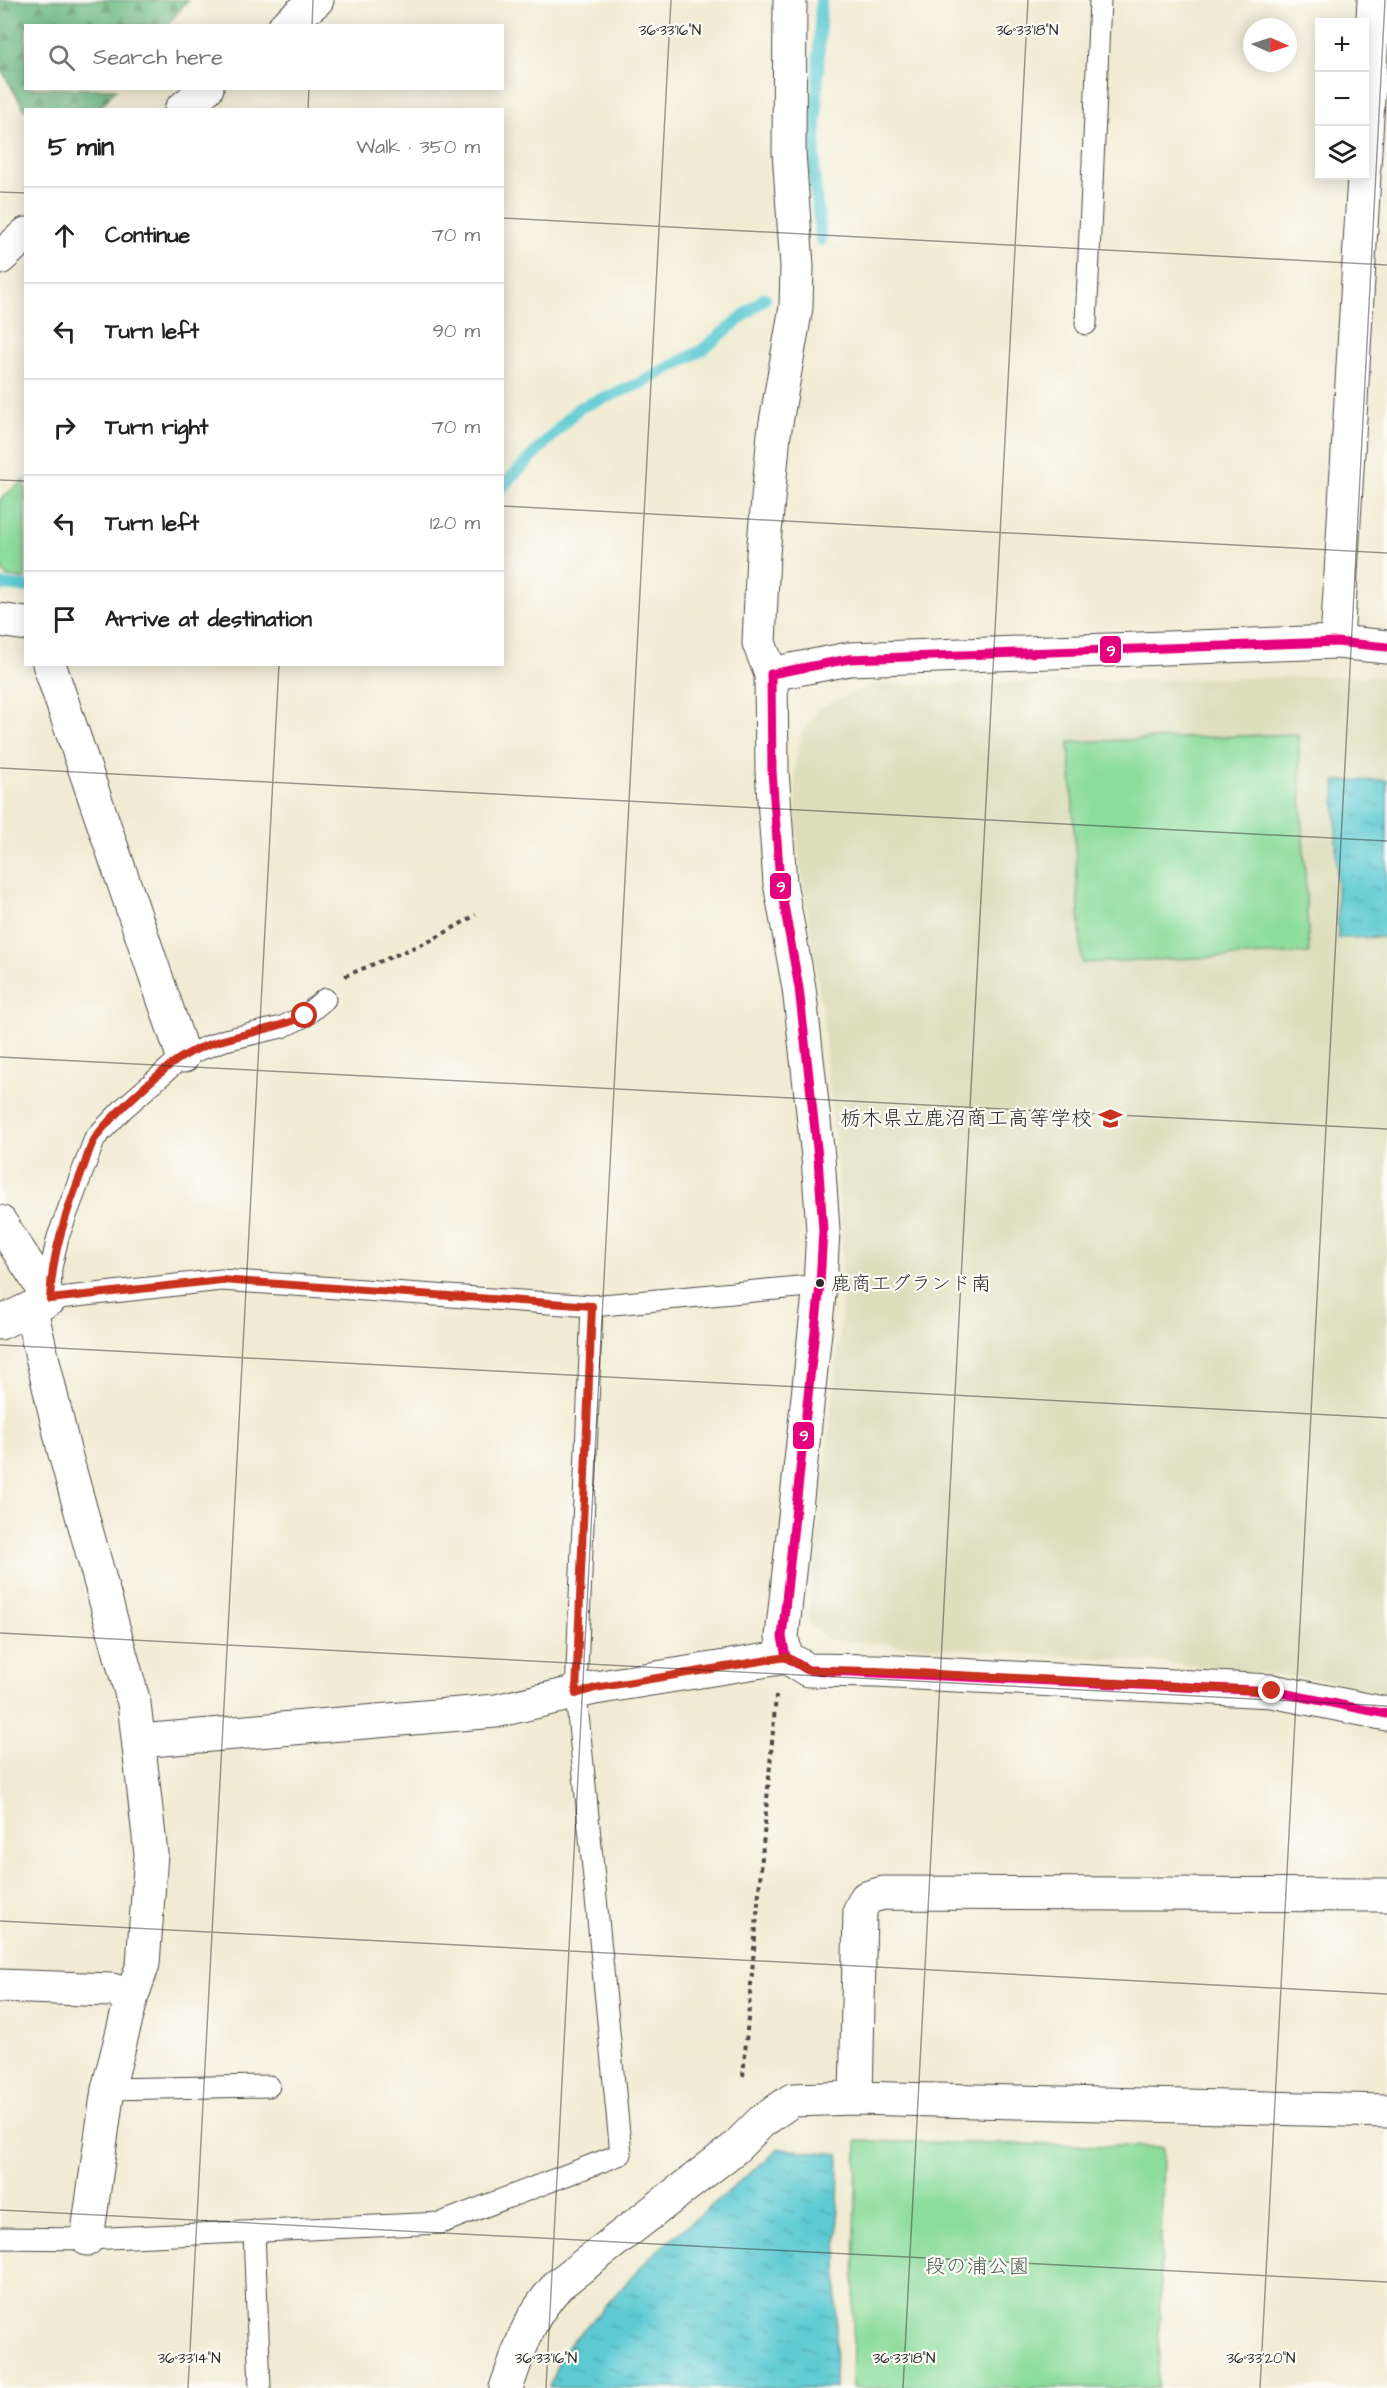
<!DOCTYPE html>
<html lang="en">
<head>
<meta charset="utf-8">
<style>
  body { margin:0; font-family:"Architects Daughter","Klee One",sans-serif; background:#f6f6f6; color:#222 }
  .controls { position:absolute; right:18px; top:18px; display:grid; overflow:hidden; border-radius:0px; box-shadow:0 3px 15px #0003 }
  .controls button { width:54px; height:54px; display:grid; place-items:center; padding:0; border:0; border-bottom:2px solid #e0e0e0; background:#fff; color:#222; font:30px sans-serif }
  .compass { position:absolute; left:1243px; top:18px; width:54px; height:54px; border-radius:50%; background:#fff; box-shadow:0 3px 15px #0003; rotate:93deg }
  .stop { position:absolute; width:18px; height:18px; margin:-14px; border:4px solid #c8321e; border-radius:50%; background:#fff }
  .stop.end { background:#c8321e; border-color:#fff; box-shadow:0 2px 6px #0008 }
  .list { margin:0; padding:0; list-style:none }
  h2 { display:flex; justify-content:space-between; align-items:center; height:78px; margin:0; padding:0 24px; font-size:26px }
  h2 small { font-size:20px; font-weight:400; color:#767676 }
  .list li { display:grid; grid-template-columns:39px 1fr auto; gap:18px; align-items:center; box-sizing:border-box; height:96px; padding:0 24px; border-top:2px solid #e0e0e0 }
  .list b { display:block; font-size:22px; white-space:nowrap }
  .list em { font-size:20px; font-style:normal; color:#767676 }
  .icon { flex:none; width:33px; height:33px; fill:none; stroke:currentColor; stroke-width:2; stroke-linecap:round; stroke-linejoin:round }
  .map { position:relative; flex:none; width:1387px; height:2388px; overflow:hidden }
  .search { position:absolute; background:#fff; box-shadow:0 3px 15px #0003; left:24px; top:24px; width:480px; height:66px; display:flex; align-items:center; gap:15px; box-sizing:border-box; padding:0 21px; border-radius:0px; color:#767676; font-size:22px }
  .panel { position:absolute; background:#fff; box-shadow:0 3px 15px #0003; left:24px; top:108px; width:480px; height:558px; border-radius:0px }
  .map>svg:first-child { display:block }
  .built { fill:#dddebc }
  .green { fill:#8cdc9c; stroke:#5c8464; stroke-width:1.5 }
  .forest { fill:url(#forest-firs); stroke:#4e7458; stroke-width:1.5 }
  .water { fill:url(#water-ripples); stroke:#447a7f; stroke-width:1.5 }
  .lines { fill:none; stroke-linecap:round; stroke-linejoin:round }
  .stream { stroke:#5dcad3; stroke-width:12 }
  .lane-casing { stroke:#494844; stroke-width:23 }
  .street-casing { stroke:#494844; stroke-width:35 }
  .secondary-casing { stroke:#494844; stroke-width:35 }
  .path { stroke:#494844; stroke-width:4; stroke-dasharray:4.5 4.5; stroke-linecap:butt }
  .lane { stroke:#fff; stroke-width:21 }
  .street { stroke:#fff; stroke-width:33 }
  .secondary { stroke:#fff; stroke-width:33 }
  .bus-1-casing { stroke:#fdfcf7; stroke-width:14 }
  .bus-1 { stroke:#e5007d; stroke-width:9 }
  .route { stroke:#c8321e; stroke-width:8 }
  .ticks { fill:none; stroke:#2b2b2b; stroke-width:1.5; stroke-opacity:0.45 }
  .bus-dot { fill:#2b2b2b; stroke:#fdfcf7; stroke-width:2 }
  .labels { text-anchor:middle; stroke-width:4.5; stroke-linejoin:round; paint-order:stroke }
  .bus-label { font-size:20px; fill:#2b2b2b; stroke:#fdfcf7; text-anchor:start }
  .poi-label { font-size:21px; fill:#2b2b2b; stroke:#fdfcf7; text-anchor:end }
  .park-label { font-size:21px; fill:#48604d; stroke:#fdfcf7 }
  .ticks-label { font-size:15px; text-anchor:middle; fill:#2b2b2b; stroke:#fdfcf7; stroke-width:4.5; stroke-linejoin:round; paint-order:stroke }
  .line-badge { stroke:#fdfcf7; stroke-width:2 }
  .badge-label { font-size:16px; text-anchor:middle; font-weight:bold; fill:#fff }
</style>
</head>
<body>
<div class="map">
<svg width="1387" height="2388" viewBox="0 0 1387 2388">
  <defs>
    <pattern id="forest-firs" width="22" height="20" patternUnits="userSpaceOnUse" patternTransform="scale(1.5)"><rect width="22" height="20" fill="#71bc84"/><path d="M5 1l3.5 6h-7zM16 11l3.5 6h-7z" fill="#5d996c"/></pattern>
    <pattern id="water-ripples" width="26" height="14" patternUnits="userSpaceOnUse" patternTransform="scale(1.5)"><rect width="26" height="14" fill="#5dcad3"/><path d="M2 4q2-2 4 0t4 0M15 11q2-2 4 0t4 0" fill="none" stroke="#4da4ab"/></pattern>
  </defs>
  <rect width="100%" height="100%" fill="#fdfcf7"/>
  <filter id="ink" filterUnits="userSpaceOnUse"><feTurbulence type="fractalNoise" baseFrequency=".0167" numOctaves="2"/><feDisplacementMap in="SourceGraphic" scale="12" xChannelSelector="R" yChannelSelector="G"/><feConvolveMatrix kernelMatrix="1 2 1 2 8 2 1 2 1" color-interpolation-filters="sRGB"/></filter>
  <filter id="wash" filterUnits="userSpaceOnUse"><feTurbulence type="fractalNoise" baseFrequency=".008" numOctaves="4" result="noise"/><feDisplacementMap in="SourceGraphic" scale="24" xChannelSelector="R" yChannelSelector="G"/><feGaussianBlur stdDeviation="1.35" result="paint"/><feColorMatrix in="noise" values="0 0 0 0 0 0 0 0 0 0 0 0 0 0 0 0 0 1.4 0 .05"/><feComposite in="paint" operator="in"/></filter>
  <g filter="url(#wash)">
    <rect width="100%" height="100%" fill="#f0ebd2"/>
    <path class="built" d="M1341,676L1387,677V1693L1330,1681L1169,1663L829,1640L808,1623L842,1311V1228L822,1008L797,844L795,763L802,733L819,708L871,685Z"/>
    <path class="green" d="M25,480V579L7,577L0,566V499Z
      M1298,734L1309,953L1082,963L1069,742Z
      M857,2141L1163,2147L1158,2388H852Z"/>
    <path class="forest" d="M0,0H188L167,25L26,26V88L116,89L99,109L25,110L0,67Z"/>
    <path class="water" d="M1387,780V937L1338,938L1335,781Z
      M779,2149L839,2154L835,2388H549L561,2354L650,2257Z"/>
    <g class="lines">
      <path class="stream" d="M821,240L814,174L821,0
        M502,487L579,408L639,384L702,350L765,298
        M0,585L26,587"/>
    </g>
  </g>
  <g filter="url(#ink)">
    <g class="lines">
      <defs>
        <path id="lane" d="M1086,324L1100,0
          M325,999L305,1016L282,1027L225,1040L183,1056L124,1108L95,1138L58,1237L51,1268L50,1299L221,1280L592,1306L820,1285
          M108,2089L269,2086
          M254,2231L260,2388
          M0,2238L87,2239L441,2223L621,2154L576,1694L592,1306"/>
        <path id="street" d="M1364,167L1374,0
          M0,620L26,624
          M1337,642L1364,176
          M1387,647L1337,642L849,659L771,674L772,771L780,883L799,988L818,1157L823,1230L820,1285L782,1637L786,1657L808,1670L876,1671L1272,1691L1387,1714
          M49,664L183,1056
          M771,674L759,643L763,554L774,434L796,307L797,266L789,152L790,0
          M0,1222L50,1299L0,1323
          M31,1310L64,1450L134,1703L151,1854L143,1964L132,1996L108,2089L87,2239
          M139,1741L496,1711L595,1688L786,1657
          M0,1986L112,1990L132,1996
          M856,2098L860,1910L866,1898L883,1893L1387,1895
          M506,2388C523,2342 525,2323 558,2285L735,2148L761,2122L792,2100L856,2098L1387,2111"/>
        <path id="secondary" d="M285,26L317,0
          M181,110L207,88
          M0,258L26,234"/>
      </defs>
      <use href="#lane" class="lane-casing"/>
      <use href="#street" class="street-casing"/>
      <use href="#secondary" class="secondary-casing"/>
      <path class="path" d="M345,976L432,940L476,915
        M743,2076L776,1696"/>
      <use href="#lane" class="lane"/>
      <use href="#street" class="street"/>
      <use href="#secondary" class="secondary"/>
      <defs>
        <path id="bus-1" d="M1387,647L1337,642L849,659L771,674L772,771L780,883L799,988L818,1157L823,1230L820,1285L782,1637L786,1657L808,1670L1272,1691L1387,1714"/>
      </defs>
      <use href="#bus-1" class="bus-1-casing"/>
      <use href="#bus-1" class="bus-1"/>
    </g>
  </g>
  <g class="lines" filter="url(#ink)">
    <path class="route" d="M305,1016C267,1034 221,1034 184,1056C165,1066 108,1119 96,1137C89,1146 87,1160 82,1171C66,1213 52,1253 50,1299L221,1280L592,1306L576,1694L595,1688L786,1657L808,1670L876,1671L1272,1691"/>
  </g>
  <path class="ticks" d="M312,26L313,0M308,110L309,88M0,192L26,193M502,218L1387,265M0,480L26,481M502,506L1387,553M0,768L1387,841M0,1057L1387,1129M0,1345L1387,1418M0,1633L1387,1706M0,1921L1387,1994M0,2210L1387,2282M188,2388L279,664M546,2388L671,0M903,2388L1028,0M1260,2388L1385,0"/>
  <defs>
    <symbol id="school-bare" viewBox="-9 -9 18 18"><path d="M0-5L7-2L0 1L-7-2ZM-4 1L0 2.5L4 1V4Q0 6-4 4Z" fill="#c8321e" stroke="#fdfcf7" stroke-width="2.5" paint-order="stroke"/></symbol>
  </defs>
  <g fill-rule="evenodd">
    <use href="#school-bare" x="1094" y="1102" width="33" height="33"/>
  </g>
  <circle class="bus-dot" cx="820" cy="1283" r="5"/>
  <g class="labels">
    <g class="bus-label">
      <text x="831" y="1290">鹿商工グランド南</text>
    </g>
    <g class="poi-label">
      <text x="1092" y="1125">栃木県立鹿沼商工高等学校</text>
    </g>
    <g class="park-label">
      <text x="977" y="2273">段の浦公園</text>
    </g>
  </g>
  <g class="ticks-label">
    <text x="670" y="35">36°33'16"N</text>
    <text x="1027" y="35">36°33'18"N</text>
    <text x="189" y="2363">36°33'14"N</text>
    <text x="546" y="2363">36°33'16"N</text>
    <text x="904" y="2363">36°33'18"N</text>
    <text x="1261" y="2363">36°33'20"N</text>
  </g>
  <g class="line-badge">
    <rect x="1099" y="635" width="23" height="29" rx="6" fill="#e5007d"/>
    <rect x="769" y="872" width="23" height="28" rx="6" fill="#e5007d"/>
    <rect x="792" y="1421" width="23" height="29" rx="6" fill="#e5007d"/>
  </g>
  <g class="badge-label">
    <text x="1111" y="656">9</text>
    <text x="781" y="892">9</text>
    <text x="804" y="1441">9</text>
  </g>
</svg>
<div class="controls">
<button>+</button>
<button>−</button>
<button><svg class="icon" aria-label="layers" viewBox="0 0 24 24"><path d="M12 4l9 5-9 5-9-5zM3 14l9 5 9-5"/></svg></button>
</div>
<svg class="compass" viewBox="-18 -18 36 36"><path d="M0-13l5 13h-10z" fill="#e53935"/><path d="M0 13l5-13h-10z" fill="#767676"/></svg>
<div class="stop" style="left:305px;top:1016px"></div>
<div class="stop end" style="left:1272px;top:1691px"></div>
<div class="search"><svg class="icon" aria-label="search" viewBox="0 0 24 24"><circle cx="10" cy="10" r="6"/><path d="M15 15l6 6"/></svg>Search here</div>
<section class="panel">
<h2>5 min<small>Walk · 350 m</small></h2>
<ul class="list">
<li><svg class="icon" aria-label="ahead" viewBox="0 0 24 24"><path d="M12 20V5M6 11l6-6 6 6"/></svg><div><b>Continue</b></div><em>70 m</em></li>
<li><svg class="icon" aria-label="left" viewBox="0 0 24 24"><path d="M17 20v-9H6M10 6l-5 5 5 5"/></svg><div><b>Turn left</b></div><em>90 m</em></li>
<li><svg class="icon" aria-label="right" viewBox="0 0 24 24"><path d="M7 20v-9h11M14 6l5 5-5 5"/></svg><div><b>Turn right</b></div><em>70 m</em></li>
<li><svg class="icon" aria-label="left" viewBox="0 0 24 24"><path d="M17 20v-9H6M10 6l-5 5 5 5"/></svg><div><b>Turn left</b></div><em>120 m</em></li>
<li><svg class="icon" aria-label="arrive" viewBox="0 0 24 24"><path d="M6 21V4h12l-3 4 3 4H6"/></svg><div><b>Arrive at destination</b></div></li>
</ul>
</section>
</div>
</body>
</html>
